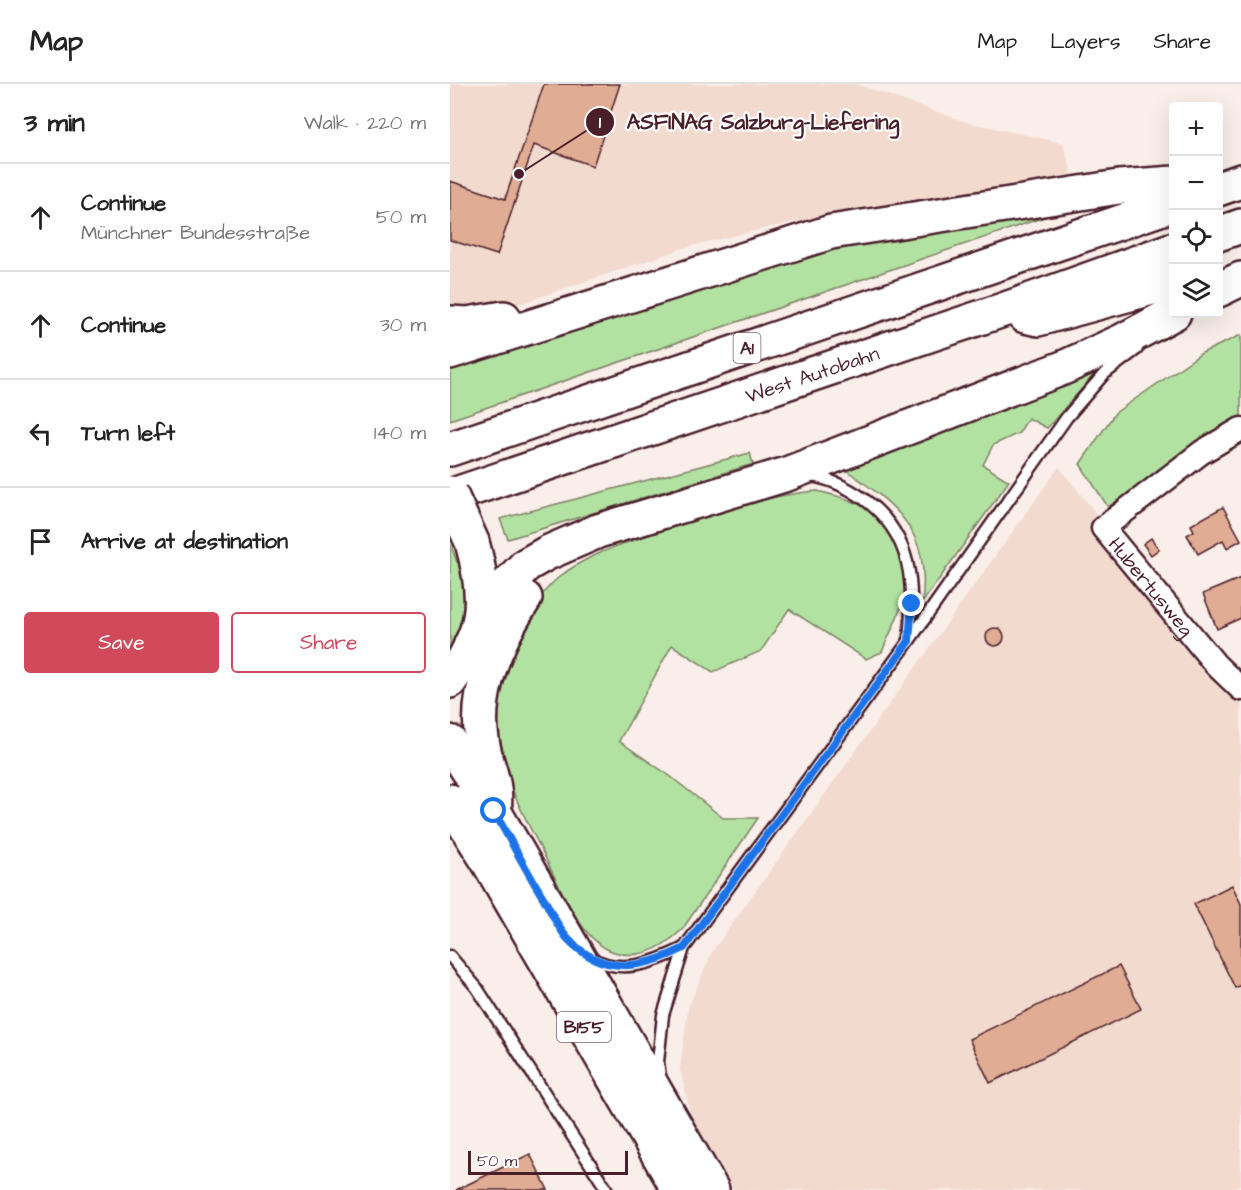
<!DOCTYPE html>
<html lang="en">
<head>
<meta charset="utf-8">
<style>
  body { margin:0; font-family:"Architects Daughter",sans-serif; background:#f2f2f2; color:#222 }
  .controls { position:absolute; right:18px; top:18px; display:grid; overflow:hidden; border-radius:6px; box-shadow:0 6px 24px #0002 }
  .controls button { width:54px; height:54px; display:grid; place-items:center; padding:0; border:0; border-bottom:2px solid #e0e0e0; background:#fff; color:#222; font:30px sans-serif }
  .scale { position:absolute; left:18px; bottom:15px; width:160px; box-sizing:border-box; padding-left:6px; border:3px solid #4a1f2b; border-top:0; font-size:16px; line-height:21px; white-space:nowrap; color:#4a1f2b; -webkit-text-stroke:4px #fff; paint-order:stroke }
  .stop { position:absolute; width:18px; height:18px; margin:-14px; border:4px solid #1a73e8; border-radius:50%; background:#fff }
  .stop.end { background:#1a73e8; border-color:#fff; box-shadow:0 2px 6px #0008 }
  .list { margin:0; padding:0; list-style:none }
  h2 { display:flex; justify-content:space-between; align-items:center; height:78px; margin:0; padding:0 24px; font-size:26px }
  h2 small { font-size:20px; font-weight:400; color:#767676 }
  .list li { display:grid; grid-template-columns:39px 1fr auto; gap:18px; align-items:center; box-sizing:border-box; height:108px; padding:0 24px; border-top:2px solid #e0e0e0 }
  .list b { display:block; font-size:22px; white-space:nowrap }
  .list p { margin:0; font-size:20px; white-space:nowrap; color:#767676 }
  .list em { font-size:20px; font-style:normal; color:#767676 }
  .actions { display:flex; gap:12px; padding:18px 24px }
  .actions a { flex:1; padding:14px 0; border:2px solid #d1495b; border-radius:6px; text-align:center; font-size:21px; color:#d1495b }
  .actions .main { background:#d1495b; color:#fff }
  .icon { flex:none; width:33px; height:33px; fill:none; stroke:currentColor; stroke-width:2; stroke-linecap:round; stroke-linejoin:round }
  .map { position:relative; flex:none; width:791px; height:1106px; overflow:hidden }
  header { display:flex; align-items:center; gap:36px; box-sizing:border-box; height:84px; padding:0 30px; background:#fff; border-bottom:2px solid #e0e0e0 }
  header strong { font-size:28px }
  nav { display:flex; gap:33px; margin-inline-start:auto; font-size:21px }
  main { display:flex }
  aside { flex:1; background:#fff }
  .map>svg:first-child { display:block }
  .built { fill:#f2dacf }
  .green { fill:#b2e2a2; stroke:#7e8066; stroke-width:1.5 }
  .building { fill:#e0ac93; stroke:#4a1f2b; stroke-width:1.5 }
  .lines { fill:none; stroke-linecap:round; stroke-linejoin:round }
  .service-casing { stroke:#4a1f2b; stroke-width:15 }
  .minor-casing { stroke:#4a1f2b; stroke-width:27 }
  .primary-casing { stroke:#4a1f2b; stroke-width:38 }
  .motorway-casing { stroke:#4a1f2b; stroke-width:38 }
  .service { stroke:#fff; stroke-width:10 }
  .minor { stroke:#fff; stroke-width:22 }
  .primary { stroke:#fff; stroke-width:33 }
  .motorway { stroke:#fff; stroke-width:33 }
  .primary-bridge-casing { stroke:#4a1f2b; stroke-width:38; stroke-linecap:butt }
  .primary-bridge { stroke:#fff; stroke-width:33 }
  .route { stroke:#1a73e8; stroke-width:8 }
  .labels { text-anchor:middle; stroke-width:4.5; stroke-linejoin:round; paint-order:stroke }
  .shield { fill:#fff; stroke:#80626b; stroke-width:1.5 }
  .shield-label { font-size:18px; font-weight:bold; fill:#4a1f2b }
  .street-label { font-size:20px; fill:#4a1f2b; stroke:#fff }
  .leader { fill:none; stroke:#4a1f2b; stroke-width:2 }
  .callout-dot { fill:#4a1f2b; stroke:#fff; stroke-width:2 }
  .mark-label { font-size:18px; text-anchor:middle; font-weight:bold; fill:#fff }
  .callout-label { font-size:21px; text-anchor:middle; font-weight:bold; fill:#4a1f2b; stroke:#fff; stroke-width:4.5; stroke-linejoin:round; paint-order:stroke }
</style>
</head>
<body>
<header>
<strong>Map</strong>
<nav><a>Map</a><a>Layers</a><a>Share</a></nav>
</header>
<main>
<aside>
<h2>3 min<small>Walk · 220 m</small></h2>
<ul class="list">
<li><svg class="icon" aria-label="ahead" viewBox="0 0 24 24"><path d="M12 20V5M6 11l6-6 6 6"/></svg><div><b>Continue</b><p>Münchner Bundesstraße</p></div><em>50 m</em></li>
<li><svg class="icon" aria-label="ahead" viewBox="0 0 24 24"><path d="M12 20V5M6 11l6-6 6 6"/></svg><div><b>Continue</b></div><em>30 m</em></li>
<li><svg class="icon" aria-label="left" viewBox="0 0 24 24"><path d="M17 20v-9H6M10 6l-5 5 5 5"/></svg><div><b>Turn left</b></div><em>140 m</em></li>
<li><svg class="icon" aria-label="arrive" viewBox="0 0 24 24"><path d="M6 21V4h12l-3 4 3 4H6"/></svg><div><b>Arrive at destination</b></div></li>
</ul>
<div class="actions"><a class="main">Save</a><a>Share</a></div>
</aside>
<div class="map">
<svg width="791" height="1106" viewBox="0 0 791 1106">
  <rect width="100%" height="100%" fill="#f9eee9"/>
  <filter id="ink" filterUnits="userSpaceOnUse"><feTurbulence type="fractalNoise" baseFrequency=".0167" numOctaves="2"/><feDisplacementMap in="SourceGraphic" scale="12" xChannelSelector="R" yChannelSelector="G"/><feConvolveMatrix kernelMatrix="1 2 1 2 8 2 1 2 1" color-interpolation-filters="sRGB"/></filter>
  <g filter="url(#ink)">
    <path class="built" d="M0,0H405L516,38L613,59L625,101L343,138L240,162L69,220L34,225L6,224L0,222Z
      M609,383L647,431L638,442L700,518L791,616V1100L780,1106H284L241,1032L230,985L238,924L262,868Z"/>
    <path class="green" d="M618,125L0,336V282L391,156Z
      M791,251V337L658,423L630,380L665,329L752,269Z
      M657,276L597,344L578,334L569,349L543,361L533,381L559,397L472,519C481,446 447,422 393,384Z
      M300,369L303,380L58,455L50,435Z
      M367,407C388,412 410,417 426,432C442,447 460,491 454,512C450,531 439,550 432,568L416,575L339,525L311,567L263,588L222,561L169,657L220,692L273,734H308L232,846C211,865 187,878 159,866C127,852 104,789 88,759C47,681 28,632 70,550C79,530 90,509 108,494C142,466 187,456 227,442C274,427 318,411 367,407Z
      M0,459L7,478L13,479C20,513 13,541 0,573Z"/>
    <path class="building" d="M94,0H170L143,82L84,61L47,171L0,156V97L55,115Z
      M773,423L791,456L777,464L773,456L748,470L737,451L744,447L741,441Z
      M701,454L709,465L701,471L693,460Z
      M791,494V534L767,545L753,510Z
      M536 553a9 9 0 1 1 18 0a9 9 0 1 1-18 0Z
      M782,801L791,820V901L785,904L744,820Z
      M669,882L691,925L540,999L519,955Z
      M80,1070L98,1106H6Z"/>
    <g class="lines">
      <defs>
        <path id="service" d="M359,392C380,394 397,403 414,415C464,452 464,500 459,557
          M0,872L27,904L157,1106
          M138,872C170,892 204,879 234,864
          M210,992L208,978L213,931L234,864L459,557L617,333L654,290L687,265"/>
        <g id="minor">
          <path id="s1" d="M791,345L752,368L653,444L766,581L791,605"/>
        </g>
        <path id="primary" d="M0,597C36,546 38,517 22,458
          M0,658L44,727L262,1106
          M0,717L39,779L229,1106"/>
        <g id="motorway">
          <path d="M768,105L791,97"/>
          <path d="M768,150L791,142"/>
          <path d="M768,206L791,195"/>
          <path d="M575,232L588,235L724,198"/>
          <path d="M0,239L17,240L54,234"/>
          <path d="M0,268L381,148L669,103L724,99"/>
          <path d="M0,365L724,120"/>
          <path id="s2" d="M0,412L553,226L724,165"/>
          <path d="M21,560L56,502L76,481L97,469L148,447L337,390L613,284L672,257L724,229"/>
          <path d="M44,727C48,697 36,684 32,656C24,605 48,555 75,514"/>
        </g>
      </defs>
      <use href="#service" class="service-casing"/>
      <use href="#minor" class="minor-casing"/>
      <use href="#primary" class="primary-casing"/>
      <use href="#motorway" class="motorway-casing"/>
      <use href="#service" class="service"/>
      <use href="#minor" class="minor"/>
      <use href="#primary" class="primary"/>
      <use href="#motorway" class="motorway"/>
      <defs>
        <path id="primary-bridge" d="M0,409L22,458"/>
      </defs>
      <use href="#primary-bridge" class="primary-bridge-casing"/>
      <use href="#primary-bridge" class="primary-bridge"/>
    </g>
  </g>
  <g class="lines" filter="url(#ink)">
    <path class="route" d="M44,727C60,756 76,786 94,815C101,827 108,844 117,854C152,892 193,885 234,864L459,557L462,520"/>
  </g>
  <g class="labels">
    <g class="shield">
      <rect x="283.5" y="249" width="27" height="30" rx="4.5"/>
      <rect x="107" y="928" width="54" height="30" rx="4.5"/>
    </g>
    <g class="shield-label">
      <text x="297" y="270">A1</text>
      <text x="134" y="949">B155</text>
    </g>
    <g class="street-label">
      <text dy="7" stroke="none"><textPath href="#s2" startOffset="382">West Autobahn</textPath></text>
      <text dy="7" stroke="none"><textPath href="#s1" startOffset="246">Hubertusweg</textPath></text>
    </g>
  </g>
  <path class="leader" d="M69 90L150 38"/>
  <g class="callout-dot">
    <circle cx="69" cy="90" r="6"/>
    <circle cx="150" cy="38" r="15"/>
  </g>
  <g class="mark-label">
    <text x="150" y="44">1</text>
  </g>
  <g class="callout-label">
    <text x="313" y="45">ASFINAG Salzburg-Liefering</text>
  </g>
</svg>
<div class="controls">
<button>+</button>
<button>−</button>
<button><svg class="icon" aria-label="locate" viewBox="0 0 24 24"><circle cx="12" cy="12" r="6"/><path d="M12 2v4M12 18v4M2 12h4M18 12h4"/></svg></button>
<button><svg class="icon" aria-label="layers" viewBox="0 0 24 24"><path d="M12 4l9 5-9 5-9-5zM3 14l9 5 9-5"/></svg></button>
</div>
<div class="scale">50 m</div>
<div class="stop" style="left:44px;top:727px"></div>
<div class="stop end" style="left:462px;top:520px"></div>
</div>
</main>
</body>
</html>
